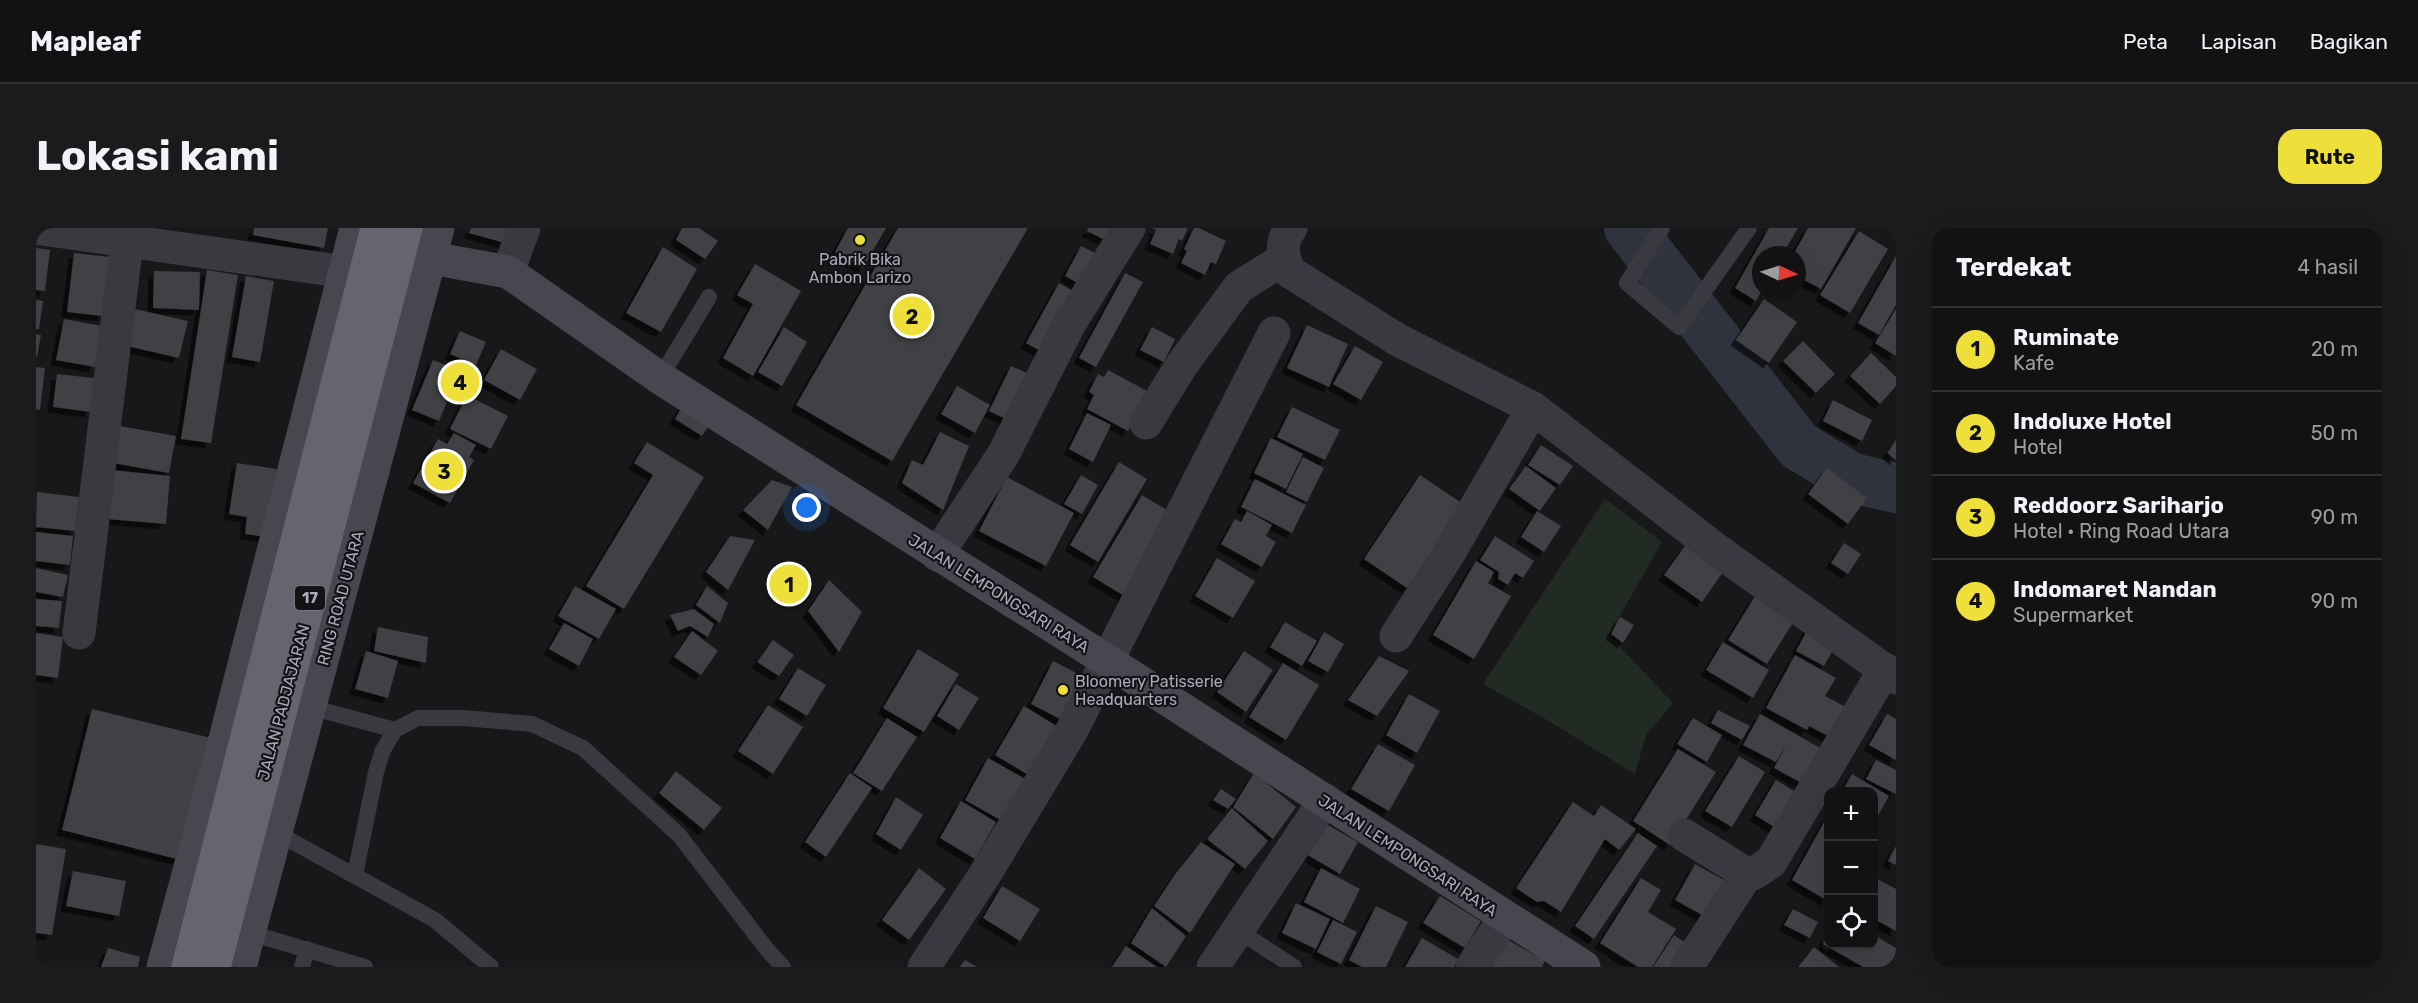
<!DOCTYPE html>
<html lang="id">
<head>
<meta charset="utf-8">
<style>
  body { margin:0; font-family:Rubik,sans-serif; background:#1b1b1d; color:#f1f3f6 }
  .controls { position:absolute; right:18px; bottom:18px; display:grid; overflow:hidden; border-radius:12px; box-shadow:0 6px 24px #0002 }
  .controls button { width:54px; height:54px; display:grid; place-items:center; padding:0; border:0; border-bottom:2px solid #313234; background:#121214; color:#f1f3f6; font:30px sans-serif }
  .compass { position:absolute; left:1716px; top:18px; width:54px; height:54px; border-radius:50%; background:#121214; box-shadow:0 6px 24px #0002; rotate:94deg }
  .you { position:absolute; left:771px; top:280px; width:21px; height:21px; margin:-15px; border:4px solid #fff; border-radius:50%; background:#1a73e8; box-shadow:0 0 0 9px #1a73e833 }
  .badge { display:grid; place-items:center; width:39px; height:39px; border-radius:50%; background:#efdf3a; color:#111; font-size:20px; font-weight:700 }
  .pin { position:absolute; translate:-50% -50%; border:3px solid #fff; box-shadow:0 2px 6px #0006 }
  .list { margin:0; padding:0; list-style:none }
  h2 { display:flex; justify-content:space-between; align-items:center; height:78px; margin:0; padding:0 24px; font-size:26px }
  h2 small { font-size:20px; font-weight:400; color:#9c9ea0 }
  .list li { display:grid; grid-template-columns:39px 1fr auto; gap:18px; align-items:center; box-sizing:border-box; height:84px; padding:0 24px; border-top:2px solid #313234 }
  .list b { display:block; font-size:22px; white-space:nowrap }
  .list p { margin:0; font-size:20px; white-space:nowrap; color:#9c9ea0 }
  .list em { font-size:20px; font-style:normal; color:#9c9ea0 }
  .icon { flex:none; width:33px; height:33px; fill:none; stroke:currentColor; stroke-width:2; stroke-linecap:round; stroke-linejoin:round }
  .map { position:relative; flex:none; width:1860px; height:739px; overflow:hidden; border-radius:18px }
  header { display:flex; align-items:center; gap:36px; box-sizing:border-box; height:84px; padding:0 30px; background:#121214; border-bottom:2px solid #313234 }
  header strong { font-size:28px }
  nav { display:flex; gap:33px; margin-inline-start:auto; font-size:21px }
  .intro { display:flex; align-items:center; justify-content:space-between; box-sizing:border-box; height:144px; padding:0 36px }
  h1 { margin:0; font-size:42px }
  .button { padding:15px 27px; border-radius:18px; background:#efdf3a; color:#111; font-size:21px; font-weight:700 }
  main { display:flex; gap:36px; padding:0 36px }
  aside { flex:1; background:#121214; border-radius:18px; box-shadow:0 6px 24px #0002 }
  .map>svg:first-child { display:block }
  .green { fill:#222a24 }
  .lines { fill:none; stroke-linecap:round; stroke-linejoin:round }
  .river { stroke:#2e333e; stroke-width:50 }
  .building { fill:#3f3f44; filter:url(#shadow) }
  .lane { stroke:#39393f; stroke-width:16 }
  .street { stroke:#39393f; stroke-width:33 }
  .secondary { stroke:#47474f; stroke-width:33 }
  .highway { stroke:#656570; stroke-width:33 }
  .poi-dot { fill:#efdf3a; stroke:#131315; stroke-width:2 }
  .labels { text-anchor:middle; stroke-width:4.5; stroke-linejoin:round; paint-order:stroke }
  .shield { fill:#131315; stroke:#7d7d88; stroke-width:1.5 }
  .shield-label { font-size:15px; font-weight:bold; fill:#aaabb9 }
  .poi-label { font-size:16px; fill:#aaabb9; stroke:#131315 }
  .street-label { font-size:16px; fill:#aaabb9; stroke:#131315 }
</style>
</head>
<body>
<header>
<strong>Mapleaf</strong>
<nav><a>Peta</a><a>Lapisan</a><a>Bagikan</a></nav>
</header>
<div class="intro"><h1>Lokasi kami</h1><a class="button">Rute</a></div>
<main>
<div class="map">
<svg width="1860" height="739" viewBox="0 0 1860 739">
  <defs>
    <filter id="shadow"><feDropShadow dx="-5.5" dy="5.5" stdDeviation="0" flood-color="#0009"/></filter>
  </defs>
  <rect width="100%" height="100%" fill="#18181a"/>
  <path class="green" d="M1569,271L1626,314L1573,407L1637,475L1610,507L1599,546L1511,492L1447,456Z"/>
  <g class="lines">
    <path class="river" d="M1593,0L1763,218L1816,250L1860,260"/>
  </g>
  <path class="building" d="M218,0H292L288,20L217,7Z
    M435,0H478L473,16L433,5Z
    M646,0H663L682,13L669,31L640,12Z
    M812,0H850L827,40L799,24Z
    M862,0H992L856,233L760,177Z
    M1052,0H1080L1073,14L1051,3Z
    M1116,0H1152L1146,13L1143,11L1137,26L1114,16L1120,2Z
    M1158,0H1163L1190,13L1180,36L1175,34L1169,47L1145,35L1151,23L1148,21Z
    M1733,0H1762L1746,27H1725V64L1720,73L1699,60Z
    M1772,0H1820L1785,61L1761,48V27H1757Z
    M1823,3L1852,21L1814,85L1784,67Z
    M1045,18L1065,28L1049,59L1029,48Z
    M627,19L661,41L625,104L590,85Z
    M0,20L14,22L9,63L0,62Z
    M38,25L74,29L67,88L31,84Z
    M1860,28V77L1843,107L1822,95Z
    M719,36L765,63L717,148L687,130L717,76L701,67Z
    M171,42L202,47L175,215L145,211Z
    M118,43L164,44L163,82L117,80Z
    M1089,45L1107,54L1060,139L1043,130Z
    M210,48L238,53L224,134L196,129Z
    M1023,55L1042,66L1010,126L990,115Z
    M1728,71L1761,94L1733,135L1700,112Z
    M0,72L7,73L3,101H0Z
    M99,81L152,93L143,130L91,118Z
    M1860,81V128L1839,115Z
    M28,91L66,98L59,139L20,132Z
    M1271,97L1312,116L1293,159L1251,140Z
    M748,99L771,114L746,158L722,144Z
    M1116,99L1139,111L1128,134L1104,122Z
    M424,103L450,114L440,137L414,126Z
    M0,106L5,107L1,129H0Z
    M1767,113L1799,146L1780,165L1747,133Z
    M1319,118L1347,134L1325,172L1297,156Z
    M465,121L501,141L484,172L448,152Z
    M1835,125L1860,149V158L1844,176L1814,148Z
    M397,132L424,143L403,193L376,182Z
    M975,138L1000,149L978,195L953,183Z
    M0,139L9,140L4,182L0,181Z
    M1072,142L1113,164L1092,203L1051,181L1058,167L1053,164L1062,146L1068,149Z
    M21,146L58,150L55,184L17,179Z
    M921,158L954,177L939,205L905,186Z
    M431,167L472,188L455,221L414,201Z
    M1797,172L1836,192L1826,213L1787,193Z
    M648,175L676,193L666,208L639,191Z
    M1256,179L1304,202L1289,232L1241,209Z
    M1051,185L1075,197L1057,234L1033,221Z
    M84,198L140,208L133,245L77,235Z
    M904,204L933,218L907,282L866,255L876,232L887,237Z
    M418,205L440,217L433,229L438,232L414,275L377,255L402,211L411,216Z
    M1235,210L1267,226L1250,261L1218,245Z
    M1860,212V232L1851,225Z
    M611,214L668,249L588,381L550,358L617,247L598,235Z
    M1505,217L1537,238L1524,257L1492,237Z
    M1267,229L1288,240L1271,274L1250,264Z
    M1083,234L1111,251L1062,334L1034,317Z
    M201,235L241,241L230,309L209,306L211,289L193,286Z
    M1490,238L1520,260L1504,283L1473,261Z
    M1791,240L1831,270L1812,296L1772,266Z
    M75,242L134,248L130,296L71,291Z
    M1045,247L1062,257L1046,286L1028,276Z
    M1384,247L1427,276L1371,360L1328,331Z
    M971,249L1038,285L1010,338L943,303Z
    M1219,251L1270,277L1256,305L1205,279Z
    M736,252L756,259L732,302L707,282Z
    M1,264L43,269L39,303L0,299Z
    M1106,267L1139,287L1090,369L1057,349Z
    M1211,283L1236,297L1230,308L1240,314L1226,339L1185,316L1199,291L1205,294Z
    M1501,283L1525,298L1508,324L1485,309Z
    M0,304L37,308L34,337L0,333Z
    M694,308L719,312L692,362L670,344Z
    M1459,308L1498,333L1487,350L1479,345L1472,357L1462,351L1463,344L1444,332Z
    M1808,315L1825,326L1812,346L1795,335Z
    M1649,318L1687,344L1666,374L1628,347Z
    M1181,330L1219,353L1197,390L1159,368Z
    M1440,333L1458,344L1452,355L1475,368L1438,431L1397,407Z
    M0,340L32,347L27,369L0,364Z
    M793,352L826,384L803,424L772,383Z
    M539,358L580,381L563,411L522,388Z
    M671,358L692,375L684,395L660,377Z
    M1719,368L1758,393L1731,436L1692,412Z
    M0,371L26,373L23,400L0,398Z
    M658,381L678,396L672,409L654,398L642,403L634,387Z
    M1584,389L1598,397L1587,415L1575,406Z
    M1249,394L1281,413L1266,438L1234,419Z
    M528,395L557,411L543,438L513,421Z
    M342,399L392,409L390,435L338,423Z
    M1773,399L1801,415L1788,438L1760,423Z
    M656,403L682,423L665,447L638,429Z
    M1288,404L1308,416L1292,444L1272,433Z
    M0,405L27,409L22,450L0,447Z
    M737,412L758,427L743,448L721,434Z
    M1687,414L1733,442L1717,470L1670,442Z
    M882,421L923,446L888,504L847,480Z
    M330,423L362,433L352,470L319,461Z
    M1208,423L1237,442L1210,484L1181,464Z
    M1759,427L1800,450L1789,468L1810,479L1794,509L1773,498L1771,502L1730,480Z
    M1343,428L1373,443L1341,488L1312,472Z
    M1017,433L1054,452L1032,495L995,476Z
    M1247,435L1283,457L1250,512L1213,489Z
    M762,440L790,457L771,488L743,471Z
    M920,456L943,470L923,502L901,488Z
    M1373,466L1404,483L1381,525L1350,507Z
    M732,477L767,499L737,546L702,523Z
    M988,478L1027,502L999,551L959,527Z
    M56,481L175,510L145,632L26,602Z
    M1682,482L1714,498L1706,512L1675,495Z
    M1724,486L1795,526L1777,561L1738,540L1751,516L1740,534L1707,517Z
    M1851,486L1860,491V532L1833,517Z
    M851,490L881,509L846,563L817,545Z
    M1657,490L1686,507L1671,534L1641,516Z
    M1342,516L1379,537L1353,583L1315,561Z
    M1642,521L1680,544L1634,617L1597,593Z
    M1703,528L1729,544L1696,599L1669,583Z
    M952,530L991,552L968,594L929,572Z
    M1840,532L1860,542V566L1830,551Z
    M640,543L686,580L668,602L623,565Z
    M814,545L836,560L790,629L769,614Z
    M1218,545L1260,579L1237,611L1197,579Z
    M1816,546L1853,568L1838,595V564H1806Z
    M1740,552L1768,569L1746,604L1719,587Z
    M1185,561L1200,571L1192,581L1177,572Z
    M860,569L887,587L865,622L840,606Z
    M925,573L960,594L939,631L904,610Z
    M1537,574L1558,588L1565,577L1600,601L1583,622L1569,611L1525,684L1508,673L1501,674L1480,660Z
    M1196,580L1232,613L1209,641L1171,611Z
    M1792,587V673L1756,652Z
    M1283,592L1322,614L1304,646L1265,623Z
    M1602,605L1621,618L1558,711L1539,698Z
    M1165,614L1199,636L1154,705L1118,678L1140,645Z
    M0,616L30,621L16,707L0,705Z
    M1860,618V637L1852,633Z
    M1659,636L1695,656L1675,692L1639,672Z
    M883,640L910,661L873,712L846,692Z
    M1285,640L1324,661L1307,695L1268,674Z
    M37,643L90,653L83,688L30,678Z
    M1838,649L1860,661V703L1838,691Z
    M1605,650L1625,662L1612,684L1640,701L1616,739H1602L1564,715Z
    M966,658L1004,681L984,713L947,690Z
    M1404,668L1445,693L1429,720L1387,695Z
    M1260,675L1294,691L1280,721L1246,705Z
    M1340,678L1372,694L1350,739H1326L1313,732Z
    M1116,680L1150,708L1130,739L1095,715Z
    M1757,681L1782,694L1774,710L1748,697Z
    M1297,692L1321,704L1305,736L1281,724Z
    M1638,707L1661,723L1650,739H1617Z
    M1792,707V716H1838V707L1860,720V739H1827L1787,716Z
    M1467,709L1509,733L1506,739H1449Z
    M1386,710L1422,731L1418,739H1369Z
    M1090,718L1121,739H1076Z
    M1778,719L1803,739H1762Z
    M72,720L104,729L102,739H65Z
    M929,732L941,739H924Z"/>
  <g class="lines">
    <path class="lane" d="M1626,0L1591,55L1643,99L1713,0
      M624,150L673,69
      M274,479L359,502
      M241,605L399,692L455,739
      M319,647L340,544L347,522L359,502L382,490H427L496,496L547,520L643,607L729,719L747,739
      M1203,703L1258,739
      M214,705L329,739
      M266,739L271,721"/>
    <path class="street" d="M0,0L310,44
      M1255,0C1244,13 1246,29 1254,44L1362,112L1497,180L1681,322L1860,450
      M472,44L488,0
      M1110,195L1145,138L1203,59L1248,31
      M901,327L967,227L1034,95L1093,0
      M43,405L91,14
      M1360,408L1412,327L1497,180
      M1648,607L1711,646H1717L1735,634L1849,441
      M888,739L948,648L1036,502L1238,105
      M1177,739L1289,572
      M1436,739L1469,689
      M1651,739L1711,646"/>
    <path class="secondary" d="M395,30L472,44L624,150L1070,432L1548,739
      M127,739L191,503L320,0
      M204,739L402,0"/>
    <path class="highway" d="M152,739L341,0
      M178,739L370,0"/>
  </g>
  <g class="poi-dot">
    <circle cx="824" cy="12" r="6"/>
    <circle cx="1027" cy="462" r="6"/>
  </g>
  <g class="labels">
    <rect class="shield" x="259" y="358" width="30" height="24" rx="4.5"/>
    <g class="shield-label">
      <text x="274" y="375">17</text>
    </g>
    <g class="poi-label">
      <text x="824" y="37">Pabrik Bika<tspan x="824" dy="18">Ambon Larizo</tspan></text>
      <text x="1039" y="459" text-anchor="start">Bloomery Patisserie<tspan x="1039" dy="18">Headquarters</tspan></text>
    </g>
    <g class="street-label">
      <text transform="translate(963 365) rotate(32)" y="6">JALAN LEMPONGSARI RAYA</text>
      <text transform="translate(304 370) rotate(-75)" y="6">RING ROAD UTARA</text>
      <text transform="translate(247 474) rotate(-75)" y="6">JALAN PADJAJARAN</text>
      <text transform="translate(1372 627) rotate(33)" y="6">JALAN LEMPONGSARI RAYA</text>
    </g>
  </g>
</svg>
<div class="controls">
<button>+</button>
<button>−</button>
<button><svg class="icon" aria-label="locate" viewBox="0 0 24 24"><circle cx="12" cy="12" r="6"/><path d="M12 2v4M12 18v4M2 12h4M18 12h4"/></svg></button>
</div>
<svg class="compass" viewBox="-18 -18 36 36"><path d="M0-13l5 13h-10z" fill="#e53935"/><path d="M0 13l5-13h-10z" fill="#9c9ea0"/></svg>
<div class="you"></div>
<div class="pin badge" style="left:753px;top:356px">1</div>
<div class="pin badge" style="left:876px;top:88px">2</div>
<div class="pin badge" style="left:408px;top:243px">3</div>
<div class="pin badge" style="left:424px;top:154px">4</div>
</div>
<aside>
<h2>Terdekat<small>4 hasil</small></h2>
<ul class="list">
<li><span class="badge">1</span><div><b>Ruminate</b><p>Kafe</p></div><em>20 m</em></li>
<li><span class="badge">2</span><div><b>Indoluxe Hotel</b><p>Hotel</p></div><em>50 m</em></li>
<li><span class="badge">3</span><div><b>Reddoorz Sariharjo</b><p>Hotel · Ring Road Utara</p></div><em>90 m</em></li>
<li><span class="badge">4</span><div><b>Indomaret Nandan</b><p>Supermarket</p></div><em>90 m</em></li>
</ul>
</aside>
</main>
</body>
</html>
